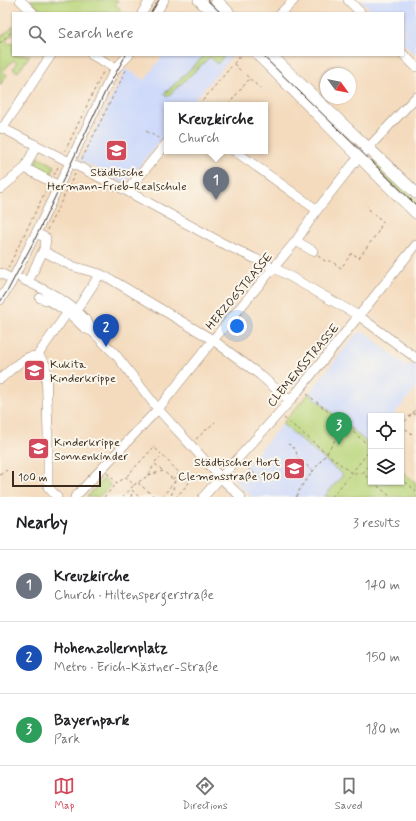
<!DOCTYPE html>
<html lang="en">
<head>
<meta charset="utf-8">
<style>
  body { margin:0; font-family:Mynerve,sans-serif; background:#f6f6f6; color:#202124 }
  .controls { position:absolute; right:12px; bottom:12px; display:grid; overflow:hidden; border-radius:0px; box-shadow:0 1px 3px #0004 }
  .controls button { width:36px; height:36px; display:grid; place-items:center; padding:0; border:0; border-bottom:1px solid #e0e0e0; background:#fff; color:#202124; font:20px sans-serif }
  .compass { position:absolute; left:320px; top:68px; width:36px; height:36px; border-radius:50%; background:#fff; box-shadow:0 1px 3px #0004; rotate:123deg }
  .scale { position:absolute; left:12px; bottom:10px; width:89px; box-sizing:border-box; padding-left:4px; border:2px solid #3b2a1e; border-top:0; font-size:11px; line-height:14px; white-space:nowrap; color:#3b2a1e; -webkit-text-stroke:3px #fbf7ec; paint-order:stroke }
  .you { position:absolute; left:237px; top:326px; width:14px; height:14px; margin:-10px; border:3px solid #fff; border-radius:50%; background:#1a73e8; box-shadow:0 0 0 6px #1a73e833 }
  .badge { display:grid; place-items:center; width:26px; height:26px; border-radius:50%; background:#d1495b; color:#fff; font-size:13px; font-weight:700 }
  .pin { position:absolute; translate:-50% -33px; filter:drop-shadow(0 1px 2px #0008) }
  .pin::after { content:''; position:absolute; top:21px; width:14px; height:12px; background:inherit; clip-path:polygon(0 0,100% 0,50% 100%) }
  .popup { position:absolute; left:164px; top:102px; width:104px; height:52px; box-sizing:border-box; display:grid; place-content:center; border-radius:0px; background:#fff; filter:drop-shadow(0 1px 3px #0005); font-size:13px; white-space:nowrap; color:#757577 }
  .popup b { font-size:15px; color:#202124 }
  .popup::after { content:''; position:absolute; left:50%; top:100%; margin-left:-8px; border:8px solid transparent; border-top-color:#fff }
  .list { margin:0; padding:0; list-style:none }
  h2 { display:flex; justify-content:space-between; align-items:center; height:52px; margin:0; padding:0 16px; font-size:17px }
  h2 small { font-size:13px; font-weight:400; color:#757577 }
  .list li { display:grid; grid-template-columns:26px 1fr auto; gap:12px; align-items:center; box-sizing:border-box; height:72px; padding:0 16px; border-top:1px solid #e0e0e0 }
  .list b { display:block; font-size:15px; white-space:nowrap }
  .list p { margin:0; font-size:13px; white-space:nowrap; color:#757577 }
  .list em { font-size:13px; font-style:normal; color:#757577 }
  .icon { flex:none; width:22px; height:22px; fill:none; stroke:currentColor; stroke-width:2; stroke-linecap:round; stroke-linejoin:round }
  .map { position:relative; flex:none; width:416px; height:497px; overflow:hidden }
  .search { position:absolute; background:#fff; box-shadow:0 1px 3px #0004; left:12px; right:12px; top:12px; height:44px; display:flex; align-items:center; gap:10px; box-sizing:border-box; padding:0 14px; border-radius:0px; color:#757577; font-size:15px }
  .sheet { height:268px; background:#fff }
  nav { display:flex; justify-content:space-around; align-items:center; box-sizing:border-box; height:56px; border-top:1px solid #e0e0e0; background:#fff; font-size:11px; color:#757577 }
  nav a { display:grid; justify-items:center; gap:2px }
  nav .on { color:#d1495b }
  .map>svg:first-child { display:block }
  .built { fill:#cfdafa }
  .green { fill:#bad57b; stroke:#7a804c }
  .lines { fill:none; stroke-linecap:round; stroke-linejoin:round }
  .minor-casing { stroke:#98826e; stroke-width:10 }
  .major-casing { stroke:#98826e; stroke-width:12 }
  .path { stroke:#98826e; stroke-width:1; stroke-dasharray:3 3; stroke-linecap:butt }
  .minor { stroke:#fff; stroke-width:9 }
  .major { stroke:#fff; stroke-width:11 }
  .tram { stroke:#3b2a1e; stroke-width:1 }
  .labels { text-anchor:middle; stroke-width:4; stroke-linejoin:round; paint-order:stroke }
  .poi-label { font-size:12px; fill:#3b2a1e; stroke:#fbf7ec; text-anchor:start }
  .street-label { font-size:12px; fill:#3b2a1e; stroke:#fbf7ec }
</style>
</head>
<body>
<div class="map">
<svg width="416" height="497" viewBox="0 0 416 497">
  <rect width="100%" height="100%" fill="#fbf7ec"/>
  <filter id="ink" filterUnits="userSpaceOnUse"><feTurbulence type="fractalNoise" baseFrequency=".025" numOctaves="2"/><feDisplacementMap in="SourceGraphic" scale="8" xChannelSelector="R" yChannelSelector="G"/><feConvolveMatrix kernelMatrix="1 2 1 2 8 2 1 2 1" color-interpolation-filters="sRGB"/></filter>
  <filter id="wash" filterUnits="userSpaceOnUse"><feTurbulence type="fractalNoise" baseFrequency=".012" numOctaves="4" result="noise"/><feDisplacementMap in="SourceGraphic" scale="16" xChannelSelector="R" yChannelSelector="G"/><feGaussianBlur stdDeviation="0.9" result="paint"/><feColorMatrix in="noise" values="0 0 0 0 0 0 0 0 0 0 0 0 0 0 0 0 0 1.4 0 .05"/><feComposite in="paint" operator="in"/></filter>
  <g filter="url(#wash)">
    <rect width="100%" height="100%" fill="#f4dbbe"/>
    <path class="built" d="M361,0H416V56L403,43V13H374Z
      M163,55H233L190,105H167V132L125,184L80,160L126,69L145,80Z
      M365,332L407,367L411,364L416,367V388L393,416H371V443L370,444L309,393L357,333Z
      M282,424L343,475L324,497H252L234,480Z"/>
    <path class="green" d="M30,0H118L115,4L121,10L118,13H44Z
      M13,26V36L11,35L6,41L9,44L12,43H13V55H30L18,72L13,69L17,63L13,60L3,71L7,75L0,85V54L1,52L0,50V38L8,31L10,30Z
      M205,55H225L217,64L210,57L167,97L164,94Z
      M39,157L55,166L49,178L32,170Z
      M375,161L416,200V210L372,164Z
      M309,393L371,446V482H401V470L416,483V497H324L343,475L282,424Z
      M104,478L111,485L99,497H87Z"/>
  </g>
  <g filter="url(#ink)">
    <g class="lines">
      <defs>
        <path id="minor" d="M20,0L33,13
          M348,0L361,13
          M142,13L150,0
          M156,13L164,0
          M281,13L294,0
          M403,54L416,67
          M92,55L116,68
          M0,127L127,191L222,243L275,268L359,316L416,358
          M2,129L51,55
          M235,151L317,210
          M25,168L59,186
          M0,189L25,168L36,146
          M127,191L167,143
          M296,241L313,251
          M43,251L72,266L100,274L108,278
          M0,273L12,279
          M22,279C45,290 66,299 84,318C87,322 91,325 92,331L116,355L158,409L176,429L221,478L241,497
          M112,280L213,340L260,375L290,401
          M28,282L45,247L46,238L36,233
          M40,298C52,301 65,310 74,318C81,324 83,329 92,331
          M0,300L11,283L41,223L105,89L116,68L129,55
          M76,311L100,274
          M37,356L70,309
          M0,379C13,369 35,342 46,366L48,434V487L57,497
          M75,497L158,409L213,340L296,241L317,210L353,164L416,97
          M203,497L290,401L416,245"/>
        <path id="major" d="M199,0L213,13
          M216,0L229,13
          M258,55C311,107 362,161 416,213
          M271,55C318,102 368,147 416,193"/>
      </defs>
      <use href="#minor" class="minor-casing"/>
      <use href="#major" class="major-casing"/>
      <path class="path" d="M0,43L13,30
        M234,64L241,71
        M246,75L265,93
        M199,105L241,55
        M228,105L250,78
        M146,131L160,139
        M65,151L104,70
        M82,159L127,68
        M54,175L59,165
        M47,230L75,174
        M318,256L325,261H331L341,268L352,253L359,258L378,232L383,221L371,212L367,206
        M8,268L47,188
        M307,394L371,447
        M413,413L416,415
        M284,418L351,473H362L371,480
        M401,425L412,434
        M401,426L416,409
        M196,439L215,422
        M288,445L289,444C294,448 297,450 297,457L313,471
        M243,464L260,478L262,476
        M162,470L154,463L162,455L189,483L176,497
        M107,473L117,483L126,477L134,485L149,475L163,471L175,481L171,497
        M363,473L371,462
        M0,475L7,470
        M149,475L154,464
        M127,476L154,447L161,454
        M401,478L416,491
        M173,479L179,473
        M373,482L391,497
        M138,483L155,497
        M132,490L139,497
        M104,497L117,484
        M123,497L134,485
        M131,497L132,492
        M162,497L174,482
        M296,497L301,487L327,453L344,425
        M332,497L371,449"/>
      <use href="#minor" class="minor"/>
      <use href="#major" class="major"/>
      <path class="tram" d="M207,0L221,13
        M151,13L159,0
        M262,55L416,205
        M0,302L8,290L35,239L106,90L126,55"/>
    </g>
  </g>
  <defs>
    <symbol id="school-square" viewBox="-11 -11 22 22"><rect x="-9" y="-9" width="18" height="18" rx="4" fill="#d1495b" stroke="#fbf7ec"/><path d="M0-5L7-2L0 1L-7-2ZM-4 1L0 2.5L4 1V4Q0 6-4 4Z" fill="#fff"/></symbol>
  </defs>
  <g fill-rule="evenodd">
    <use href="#school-square" x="104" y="138" width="25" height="25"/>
    <use href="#school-square" x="22" y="358" width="25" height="25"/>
    <use href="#school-square" x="26" y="436" width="25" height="25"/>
    <use href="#school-square" x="282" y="456" width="25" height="25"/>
  </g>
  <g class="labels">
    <g class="poi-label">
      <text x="117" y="176" text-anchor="middle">Städtische<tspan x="117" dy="14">Hermann-Frieb-Realschule</tspan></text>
      <text x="50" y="368">Kukita<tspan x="50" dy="14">Kinderkrippe</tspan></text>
      <text x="54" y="446">Kinderkrippe<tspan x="54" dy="14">Sonnenkinder</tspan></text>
      <text x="280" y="466" text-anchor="end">Städtischer Hort<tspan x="280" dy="14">Clemensstraße 100</tspan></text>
    </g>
    <g class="street-label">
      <text transform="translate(239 291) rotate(-50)" y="4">HERZOGSTRASSE</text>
      <text transform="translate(303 365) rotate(-50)" y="4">CLEMENSSTRASSE</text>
    </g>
  </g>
</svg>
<div class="controls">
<button><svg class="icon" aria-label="locate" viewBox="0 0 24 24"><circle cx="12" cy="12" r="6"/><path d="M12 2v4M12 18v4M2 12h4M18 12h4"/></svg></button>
<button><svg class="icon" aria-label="layers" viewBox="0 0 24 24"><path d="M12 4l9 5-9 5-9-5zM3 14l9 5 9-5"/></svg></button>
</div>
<svg class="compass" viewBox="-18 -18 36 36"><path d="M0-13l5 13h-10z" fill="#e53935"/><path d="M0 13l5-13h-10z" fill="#757577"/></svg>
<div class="scale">100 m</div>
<div class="you"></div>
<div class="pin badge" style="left:216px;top:200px;background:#6b7280">1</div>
<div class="popup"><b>Kreuzkirche</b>Church</div>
<div class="pin badge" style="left:106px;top:347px;background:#1a4fb4">2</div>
<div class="pin badge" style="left:339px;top:445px;background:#2e9e5b">3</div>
<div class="search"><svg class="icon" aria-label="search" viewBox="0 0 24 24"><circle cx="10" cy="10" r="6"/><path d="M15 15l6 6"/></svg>Search here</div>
</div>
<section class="sheet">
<h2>Nearby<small>3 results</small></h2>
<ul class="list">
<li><span class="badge" style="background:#6b7280">1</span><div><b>Kreuzkirche</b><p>Church · Hiltenspergerstraße</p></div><em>140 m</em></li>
<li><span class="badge" style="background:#1a4fb4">2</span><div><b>Hohenzollernplatz</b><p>Metro · Erich-Kästner-Straße</p></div><em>150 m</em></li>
<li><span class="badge" style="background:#2e9e5b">3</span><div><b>Bayernpark</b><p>Park</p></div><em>180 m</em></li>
</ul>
</section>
<nav>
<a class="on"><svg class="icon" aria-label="map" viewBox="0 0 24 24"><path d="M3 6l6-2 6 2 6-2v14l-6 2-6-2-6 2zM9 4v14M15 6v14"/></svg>Map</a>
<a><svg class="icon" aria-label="directions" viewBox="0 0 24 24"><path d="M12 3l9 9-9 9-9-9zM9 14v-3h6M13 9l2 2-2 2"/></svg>Directions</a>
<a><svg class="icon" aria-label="saved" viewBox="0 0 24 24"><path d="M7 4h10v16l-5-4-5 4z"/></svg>Saved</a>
</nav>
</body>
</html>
